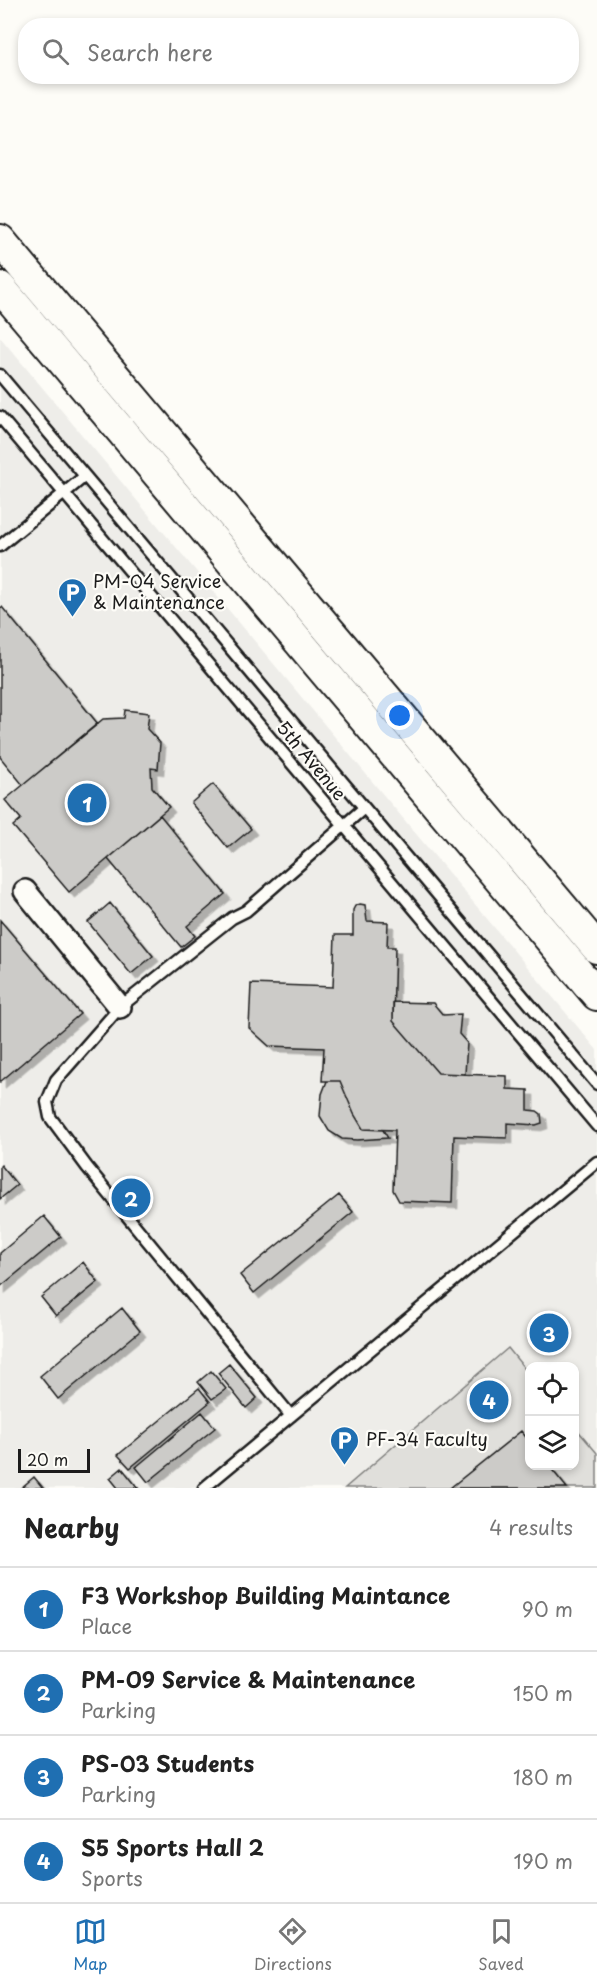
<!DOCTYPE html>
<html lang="en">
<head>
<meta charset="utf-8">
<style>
  body { margin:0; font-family:"Playpen Sans",sans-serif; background:#f2f2f2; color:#222 }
  .controls { position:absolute; right:18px; bottom:18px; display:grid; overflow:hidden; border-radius:12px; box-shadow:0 3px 9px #0003 }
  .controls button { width:54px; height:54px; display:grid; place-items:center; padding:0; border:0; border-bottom:2px solid #e0e0e0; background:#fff; color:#222; font:30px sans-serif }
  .scale { position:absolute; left:18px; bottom:15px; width:72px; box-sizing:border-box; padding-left:6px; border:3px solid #1c1c1c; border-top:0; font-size:16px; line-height:21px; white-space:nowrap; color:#1c1c1c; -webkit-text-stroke:4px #fdfcf7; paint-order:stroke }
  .you { position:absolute; left:400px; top:716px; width:21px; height:21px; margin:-15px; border:4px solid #fff; border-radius:50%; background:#1a73e8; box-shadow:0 0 0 9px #1a73e833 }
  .badge { display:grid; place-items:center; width:39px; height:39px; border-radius:50%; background:#1f6fb2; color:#fff; font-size:20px; font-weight:700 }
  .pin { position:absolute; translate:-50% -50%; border:3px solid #fff; box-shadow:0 2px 6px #0006 }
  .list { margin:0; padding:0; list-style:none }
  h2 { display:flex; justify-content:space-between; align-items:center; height:78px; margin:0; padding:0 24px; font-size:26px }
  h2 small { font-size:20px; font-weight:400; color:#767676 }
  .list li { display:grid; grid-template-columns:39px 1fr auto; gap:18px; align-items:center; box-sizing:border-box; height:84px; padding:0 24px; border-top:2px solid #e0e0e0 }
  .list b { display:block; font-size:22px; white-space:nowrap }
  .list p { margin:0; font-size:20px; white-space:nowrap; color:#767676 }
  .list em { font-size:20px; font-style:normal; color:#767676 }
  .icon { flex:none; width:33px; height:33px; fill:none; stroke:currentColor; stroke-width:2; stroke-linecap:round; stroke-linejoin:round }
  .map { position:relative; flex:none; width:597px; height:1488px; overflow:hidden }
  .search { position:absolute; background:#fff; box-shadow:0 3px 9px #0003; left:18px; right:18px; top:18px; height:66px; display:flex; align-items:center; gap:15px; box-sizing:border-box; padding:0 21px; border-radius:24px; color:#767676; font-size:22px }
  .sheet { height:414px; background:#fff }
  nav { display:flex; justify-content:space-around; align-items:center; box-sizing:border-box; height:84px; border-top:2px solid #e0e0e0; background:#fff; font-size:16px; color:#767676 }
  nav a { display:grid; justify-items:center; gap:3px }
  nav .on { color:#1f6fb2 }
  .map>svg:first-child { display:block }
  .built { fill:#eeede9; fill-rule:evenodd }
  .green { fill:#e0dfdb; stroke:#7e7e7c; stroke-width:1.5 }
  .building { fill:#cccbc8; stroke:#1c1c1c; stroke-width:1.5; filter:url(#shadow) }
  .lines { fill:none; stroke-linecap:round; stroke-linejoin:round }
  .service-casing { stroke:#1c1c1c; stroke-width:15 }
  .minor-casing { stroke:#1c1c1c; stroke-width:26 }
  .secondary-casing { stroke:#1c1c1c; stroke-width:34 }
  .service { stroke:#fdfcf7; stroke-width:10 }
  .minor { stroke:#fdfcf7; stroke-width:21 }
  .secondary { stroke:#fdfcf7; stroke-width:30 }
  .labels { text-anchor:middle; stroke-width:4.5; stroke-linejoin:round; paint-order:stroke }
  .poi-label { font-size:18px; fill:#1c1c1c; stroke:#fdfcf7; text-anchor:start }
  .street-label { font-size:18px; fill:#1c1c1c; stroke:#fdfcf7 }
</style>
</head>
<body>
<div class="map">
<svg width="597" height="1488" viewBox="0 0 597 1488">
  <defs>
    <filter id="shadow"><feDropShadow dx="5.5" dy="5.5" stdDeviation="0" flood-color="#0004"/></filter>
  </defs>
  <rect width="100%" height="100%" fill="#fdfcf7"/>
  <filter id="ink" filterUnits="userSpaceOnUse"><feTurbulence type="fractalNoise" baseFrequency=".0167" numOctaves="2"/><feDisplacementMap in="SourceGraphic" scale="12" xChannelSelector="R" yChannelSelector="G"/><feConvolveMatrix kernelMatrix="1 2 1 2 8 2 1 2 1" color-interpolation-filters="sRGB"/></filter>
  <g filter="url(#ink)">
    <path class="built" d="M0,337L597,1050V1488H0ZM530,1366H574V1466H530Z"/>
    <path class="green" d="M508,1348L529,1374L530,1466H574L575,1427L597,1453V1488H345Z"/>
    <path class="building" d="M2,607L98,724L23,785L0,757V608Z
      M125,710L149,713L147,729L160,743L158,769L151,768L152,787L169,807L69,892L13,826L21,819L5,800L103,719L124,718Z
      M213,784L251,829L228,848L191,803Z
      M160,815L225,894L187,926L195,936L181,947L108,859Z
      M110,903L153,956L131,974L88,922Z
      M360,904L365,905L367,921L388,922L387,947H395L393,1021L438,1073L507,1076V1089L528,1090V1110L537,1111L541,1114L542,1123L536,1125L507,1123V1138L454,1136L452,1203L399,1201L393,1190L395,1130L363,1129L354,1114L340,1081H322L324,1048L269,1046L249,1028L251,984L333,987L335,935H353V910L355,906Z
      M0,920L80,1014L0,1082Z
      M393,1002L433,1003L443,1015L461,1014L459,1034L467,1043L465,1074L438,1073L393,1021Z
      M327,1081H340L354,1114L363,1129L383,1130L388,1138L357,1140L342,1139L329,1131L320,1116L322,1094Z
      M1,1165L17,1185L0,1199V1166Z
      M339,1195L353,1212L254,1293L240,1275Z
      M44,1216L61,1237L0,1287V1253Z
      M83,1262L98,1282L56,1316L41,1297Z
      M122,1308L140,1331L58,1399L40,1376Z
      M229,1364L257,1398L246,1408L218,1373Z
      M211,1371L226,1389L212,1399L198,1382Z
      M199,1388L210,1402L130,1468L118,1455Z
      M202,1412L215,1428L148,1482L136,1467Z
      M521,1431L530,1442V1466H549L567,1488H450Z
      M122,1468L138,1488H118L110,1478Z
      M34,1477L43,1488H21Z"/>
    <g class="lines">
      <defs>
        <path id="service" d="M0,375L597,1084
          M0,417L597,1126
          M0,546L85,476
          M291,1416L87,1167L50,1117L47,1102L56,1080L120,1007L232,918L246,911L364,808
          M204,1488L597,1162"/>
        <path id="minor" d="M25,891L120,1007"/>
        <path id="secondary" d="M0,240L597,948
          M0,287L597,995"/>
      </defs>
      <use href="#service" class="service-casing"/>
      <use href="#minor" class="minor-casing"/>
      <use href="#secondary" class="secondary-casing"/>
      <use href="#service" class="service"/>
      <use href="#minor" class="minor"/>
      <use href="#secondary" class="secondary"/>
    </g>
  </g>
  <defs>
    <symbol id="parking-pin" viewBox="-11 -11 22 30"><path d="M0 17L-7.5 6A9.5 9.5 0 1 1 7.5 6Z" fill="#1f6fb2" stroke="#fdfcf7"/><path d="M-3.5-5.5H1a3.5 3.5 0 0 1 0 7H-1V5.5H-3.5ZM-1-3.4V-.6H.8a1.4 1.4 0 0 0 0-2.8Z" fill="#fff"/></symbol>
  </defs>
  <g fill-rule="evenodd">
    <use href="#parking-pin" x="56" y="576" width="33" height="45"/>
    <use href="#parking-pin" x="328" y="1424" width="33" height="45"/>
  </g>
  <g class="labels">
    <g class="poi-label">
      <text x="93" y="588">PM-04 Service<tspan x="93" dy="21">&amp; Maintenance</tspan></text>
      <text x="366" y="1446">PF-34 Faculty</text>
    </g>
    <g class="street-label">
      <text transform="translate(311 761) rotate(50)" y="6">5th Avenue</text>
    </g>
  </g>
</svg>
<div class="controls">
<button><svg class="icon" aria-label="locate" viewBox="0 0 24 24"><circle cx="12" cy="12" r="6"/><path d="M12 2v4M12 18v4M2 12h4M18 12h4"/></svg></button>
<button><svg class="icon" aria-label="layers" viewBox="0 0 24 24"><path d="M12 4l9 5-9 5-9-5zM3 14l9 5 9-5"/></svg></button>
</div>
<div class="scale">20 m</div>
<div class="you"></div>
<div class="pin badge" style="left:87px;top:803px">1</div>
<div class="pin badge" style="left:131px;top:1198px">2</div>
<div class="pin badge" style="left:549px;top:1333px">3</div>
<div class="pin badge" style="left:489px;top:1400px">4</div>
<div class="search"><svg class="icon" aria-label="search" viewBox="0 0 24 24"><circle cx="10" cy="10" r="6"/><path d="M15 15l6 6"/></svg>Search here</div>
</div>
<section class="sheet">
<h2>Nearby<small>4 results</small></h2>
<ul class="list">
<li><span class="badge">1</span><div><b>F3 Workshop Building Maintance</b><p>Place</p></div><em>90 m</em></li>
<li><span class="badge">2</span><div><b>PM-09 Service &amp; Maintenance</b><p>Parking</p></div><em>150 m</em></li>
<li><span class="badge">3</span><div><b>PS-03 Students</b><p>Parking</p></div><em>180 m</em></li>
<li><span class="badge">4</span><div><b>S5 Sports Hall 2</b><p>Sports</p></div><em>190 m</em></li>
</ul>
</section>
<nav>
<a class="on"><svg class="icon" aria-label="map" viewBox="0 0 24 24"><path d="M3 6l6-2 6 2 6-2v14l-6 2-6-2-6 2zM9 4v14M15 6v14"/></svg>Map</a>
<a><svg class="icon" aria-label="directions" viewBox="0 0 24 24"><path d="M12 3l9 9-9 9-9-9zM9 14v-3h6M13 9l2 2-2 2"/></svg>Directions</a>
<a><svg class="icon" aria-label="saved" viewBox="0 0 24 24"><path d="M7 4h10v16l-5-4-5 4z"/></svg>Saved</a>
</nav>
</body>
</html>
